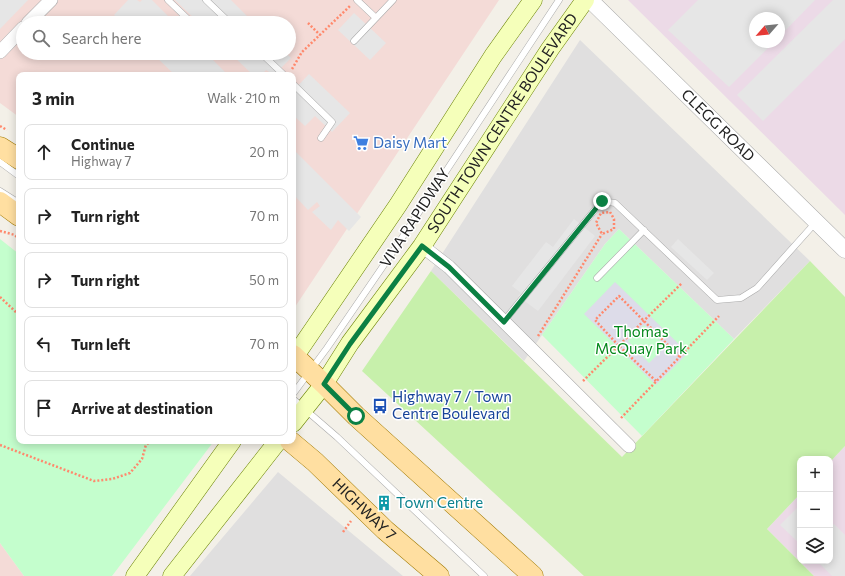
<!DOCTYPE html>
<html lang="en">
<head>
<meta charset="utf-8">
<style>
  body { margin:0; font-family:Commissioner,sans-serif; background:#f6f6f6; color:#222 }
  .controls { position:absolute; right:12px; bottom:12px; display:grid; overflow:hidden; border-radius:8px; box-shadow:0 2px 10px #0003 }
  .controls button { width:36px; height:36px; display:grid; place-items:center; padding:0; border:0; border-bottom:1px solid #e0e0e0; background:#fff; color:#222; font:20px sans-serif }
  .compass { position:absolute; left:749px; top:12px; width:36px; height:36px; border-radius:50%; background:#fff; box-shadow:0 2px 10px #0003; rotate:242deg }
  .stop { position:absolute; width:12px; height:12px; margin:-9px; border:3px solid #0b8043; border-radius:50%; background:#fff }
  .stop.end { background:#0b8043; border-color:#fff; box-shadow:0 1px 4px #0008 }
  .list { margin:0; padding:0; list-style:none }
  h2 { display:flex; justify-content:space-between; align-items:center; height:52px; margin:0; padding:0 16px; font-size:17px }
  h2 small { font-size:13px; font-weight:400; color:#767676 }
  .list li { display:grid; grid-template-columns:26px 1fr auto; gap:12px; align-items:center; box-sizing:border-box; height:56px; margin:0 8px 8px; padding:0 8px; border:1px solid #e0e0e0; border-radius:8px }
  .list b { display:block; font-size:15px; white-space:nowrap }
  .list p { margin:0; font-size:13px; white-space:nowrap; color:#767676 }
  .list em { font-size:13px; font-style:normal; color:#767676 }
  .icon { flex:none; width:22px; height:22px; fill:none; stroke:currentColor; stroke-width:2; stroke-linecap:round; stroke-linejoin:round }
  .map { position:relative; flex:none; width:845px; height:576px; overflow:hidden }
  .search { position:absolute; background:#fff; box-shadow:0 2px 10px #0003; left:16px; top:16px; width:280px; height:44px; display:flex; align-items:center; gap:10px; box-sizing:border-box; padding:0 14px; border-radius:22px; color:#767676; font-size:15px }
  .panel { position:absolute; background:#fff; box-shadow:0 2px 10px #0003; left:16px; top:72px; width:280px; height:372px; border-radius:8px }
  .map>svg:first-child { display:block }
  .residential { fill:#e0dfdf }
  .commercial { fill:#f4dbd7; fill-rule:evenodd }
  .industrial { fill:#ecdae7; fill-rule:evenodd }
  .grass { fill:#c7f0ab }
  .park { fill:#c4fecd }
  .parking { fill:#e6e6e6 }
  .plaza { fill:#dddce9; fill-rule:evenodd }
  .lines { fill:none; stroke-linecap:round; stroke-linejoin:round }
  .service-casing { stroke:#a9a9a9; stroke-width:7 }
  .minor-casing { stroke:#a9a9a9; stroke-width:14 }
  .tertiary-casing { stroke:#a9a9a9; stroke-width:17 }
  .secondary-casing { stroke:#698200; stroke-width:19 }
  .primary-casing { stroke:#a07900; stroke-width:21 }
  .path { stroke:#ff896d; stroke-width:2.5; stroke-dasharray:2 2; stroke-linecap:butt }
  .service { stroke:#fff; stroke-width:6 }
  .minor { stroke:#fff; stroke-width:13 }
  .tertiary { stroke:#fff; stroke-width:16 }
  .secondary { stroke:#f5ffba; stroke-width:18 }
  .primary { stroke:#ffdfa1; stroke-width:20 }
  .route { stroke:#0b8043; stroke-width:5 }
  .labels { text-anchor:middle; stroke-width:3; stroke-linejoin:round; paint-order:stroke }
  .street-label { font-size:15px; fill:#222; stroke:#fff }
  .shop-label { font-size:15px; fill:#366cbe; stroke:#fff; text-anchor:start }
  .park-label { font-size:15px; fill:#03881a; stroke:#fff }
  .transit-label { font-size:15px; fill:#164399; stroke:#fff; text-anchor:start }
  .culture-label { font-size:15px; fill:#0d838f; stroke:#fff; text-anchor:start }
</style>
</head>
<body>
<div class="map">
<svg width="845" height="576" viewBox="0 0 845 576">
  <rect width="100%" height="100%" fill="#f3f0e8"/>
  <path class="residential" d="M580,40L810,261L734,339L619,229L605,244L524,361L431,271Z
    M278,472L403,576H190Z"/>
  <path class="commercial" d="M0,0H499L293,310V75H19V117L0,103ZM23,23H289V53H23Z
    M0,543L24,576H0Z"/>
  <path class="industrial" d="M628,0H845V215ZM755,18H779V42H755Z
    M845,446V576H814L767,529L800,494V561H830V462Z"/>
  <path class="grass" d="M810,261L845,297V446L830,462V459H800V494L767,529L814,576H584L362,371L431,271L622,457Z"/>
  <path class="park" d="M619,229L734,339L642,436L542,335L605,244Z
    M0,239L19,254V441H214L112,576H24L0,543Z"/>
  <path class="parking" d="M0,0H28L0,29Z
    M128,0H137L140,2L142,0H152L175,23H122L114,15Z
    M175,0H231L254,23H199Z
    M698,0H815L779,37V18H755V42H774L729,87L668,30Z
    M833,0H845V39L763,121L737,95Z
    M354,13L386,43L370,60L338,30Z
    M152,53H206L228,75H175Z
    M230,53H286L291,58L274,75L266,70L261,75H253Z
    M309,74L350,113L332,132L315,116L305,126L293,115V102L295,99L293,97V91Z
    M293,149L361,217L349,231L338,220L331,230L312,212L320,206L317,202L308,210L293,194Z
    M574,219L595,236L538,311L518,296L521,293L512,286L546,242L553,247Z
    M678,239L714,273L707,280L671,247Z
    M800,505V544L780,525Z
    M834,524L845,535V576H832L817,561H830V528Z"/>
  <path class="plaza" d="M615,282L688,353L656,385L584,314ZM644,325L666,346L649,363L628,341Z"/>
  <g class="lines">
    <defs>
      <path id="service" d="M168,0L192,23
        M206,0L230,23
        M357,0L376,18
        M354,41L393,0
        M261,53L284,75
        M293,84L332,122L321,138
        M0,162L19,176
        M0,191L19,203
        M597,278L644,230
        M504,321L602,201L615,203L717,300L741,298L757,288L816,222
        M293,394L327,348L388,259L559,0
        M293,399L337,437L484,576"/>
      <path id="minor" d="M28,23L51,0
        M0,52L23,28
        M422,246L449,267L629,446"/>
      <g id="tertiary">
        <path id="s1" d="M590,0L845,250"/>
      </g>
      <g id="secondary">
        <path d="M293,359L398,205L493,56L533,0"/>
        <path id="s2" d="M293,423L324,384L350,343L422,246L550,49L585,0"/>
        <path d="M135,576L232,441"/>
        <path d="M172,576L278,441"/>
      </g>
      <g id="primary">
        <path d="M0,147L19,159"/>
        <path d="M0,202L19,216"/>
        <path d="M293,355L324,384L356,416L533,576"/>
        <path id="s3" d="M290,441L315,462L385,530L439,576"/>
      </g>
    </defs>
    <use href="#service" class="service-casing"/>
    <use href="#minor" class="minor-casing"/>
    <use href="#tertiary" class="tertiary-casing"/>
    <use href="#secondary" class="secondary-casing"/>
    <use href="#primary" class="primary-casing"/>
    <path class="path" d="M308,23L320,35
      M292,69L302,52L350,6
      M0,126L7,130
      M610,212L614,219V229L602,234L596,223L601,213Z
      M0,231L15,235L19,239
      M0,297L19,315
      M538,336L602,234
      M583,381L682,283
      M656,381L618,345L595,320L619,296L680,357
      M621,418L719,316
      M147,444L152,441
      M0,445L94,481L112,479L130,473L142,459L147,441
      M343,532L351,521"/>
    <use href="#service" class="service"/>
    <use href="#minor" class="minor"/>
    <use href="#tertiary" class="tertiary"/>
    <use href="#secondary" class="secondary"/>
    <use href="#primary" class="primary"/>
  </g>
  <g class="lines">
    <path class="route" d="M356,416L324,384L350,344L422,246L449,267L504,322L602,201"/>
  </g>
  <defs>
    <symbol id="supermarket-bare" viewBox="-9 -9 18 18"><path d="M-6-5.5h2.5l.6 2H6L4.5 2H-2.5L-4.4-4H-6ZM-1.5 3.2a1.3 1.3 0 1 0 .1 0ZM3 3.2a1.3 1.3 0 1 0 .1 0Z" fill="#3f7fe0" stroke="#fff" stroke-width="2.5" paint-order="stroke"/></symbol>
    <symbol id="bus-bare" viewBox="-9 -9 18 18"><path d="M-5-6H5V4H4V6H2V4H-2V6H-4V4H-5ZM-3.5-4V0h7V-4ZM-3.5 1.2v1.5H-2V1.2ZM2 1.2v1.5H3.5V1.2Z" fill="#1a4fb4" stroke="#fff" stroke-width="2.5" paint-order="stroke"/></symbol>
    <symbol id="building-bare" viewBox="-9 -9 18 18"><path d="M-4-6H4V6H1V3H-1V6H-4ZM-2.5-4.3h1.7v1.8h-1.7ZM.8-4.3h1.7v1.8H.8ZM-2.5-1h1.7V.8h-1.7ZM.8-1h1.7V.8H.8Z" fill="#0f9aa8" stroke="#fff" stroke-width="2.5" paint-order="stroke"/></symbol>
  </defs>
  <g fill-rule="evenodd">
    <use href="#supermarket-bare" x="350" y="132" width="22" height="22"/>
    <use href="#bus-bare" x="369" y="395" width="22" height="22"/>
    <use href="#building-bare" x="373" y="492" width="22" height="22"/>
  </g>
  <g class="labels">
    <g class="street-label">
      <text dy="5" stroke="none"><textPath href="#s2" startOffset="366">SOUTH TOWN CENTRE BOULEVARD</textPath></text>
      <text dy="5" stroke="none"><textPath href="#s1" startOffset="179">CLEGG ROAD</textPath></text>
      <text transform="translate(415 218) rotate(-57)" y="5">VIVA RAPIDWAY</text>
      <text dy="5" stroke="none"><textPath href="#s3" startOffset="101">HIGHWAY 7</textPath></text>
    </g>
    <g class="shop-label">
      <text x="373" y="148">Daisy Mart</text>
    </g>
    <g class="park-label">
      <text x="641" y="337">Thomas<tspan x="641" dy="17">McQuay Park</tspan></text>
    </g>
    <g class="transit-label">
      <text x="392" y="402">Highway 7 / Town<tspan x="392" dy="17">Centre Boulevard</tspan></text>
    </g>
    <g class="culture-label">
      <text x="396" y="508">Town Centre</text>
    </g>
  </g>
</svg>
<div class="controls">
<button>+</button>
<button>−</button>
<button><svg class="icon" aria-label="layers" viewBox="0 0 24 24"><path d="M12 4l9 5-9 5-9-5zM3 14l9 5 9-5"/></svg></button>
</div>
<svg class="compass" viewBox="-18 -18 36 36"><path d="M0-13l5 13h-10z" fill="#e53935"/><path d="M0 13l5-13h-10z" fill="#767676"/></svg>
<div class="stop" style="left:356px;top:416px"></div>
<div class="stop end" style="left:602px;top:201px"></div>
<div class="search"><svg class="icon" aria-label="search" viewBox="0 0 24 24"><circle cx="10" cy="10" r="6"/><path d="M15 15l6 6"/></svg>Search here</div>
<section class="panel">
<h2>3 min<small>Walk · 210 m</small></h2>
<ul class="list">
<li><svg class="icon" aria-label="ahead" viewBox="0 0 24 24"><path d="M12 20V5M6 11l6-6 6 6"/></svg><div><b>Continue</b><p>Highway 7</p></div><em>20 m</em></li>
<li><svg class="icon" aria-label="right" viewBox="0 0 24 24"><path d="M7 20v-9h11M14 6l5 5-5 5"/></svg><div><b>Turn right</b></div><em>70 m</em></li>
<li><svg class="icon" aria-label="right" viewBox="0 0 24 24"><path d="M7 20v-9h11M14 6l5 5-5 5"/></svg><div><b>Turn right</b></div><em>50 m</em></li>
<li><svg class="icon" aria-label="left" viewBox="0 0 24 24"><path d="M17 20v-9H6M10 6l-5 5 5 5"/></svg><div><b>Turn left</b></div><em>70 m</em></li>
<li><svg class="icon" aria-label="arrive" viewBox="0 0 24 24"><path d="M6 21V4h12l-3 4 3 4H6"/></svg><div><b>Arrive at destination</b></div></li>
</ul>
</section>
</div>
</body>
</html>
